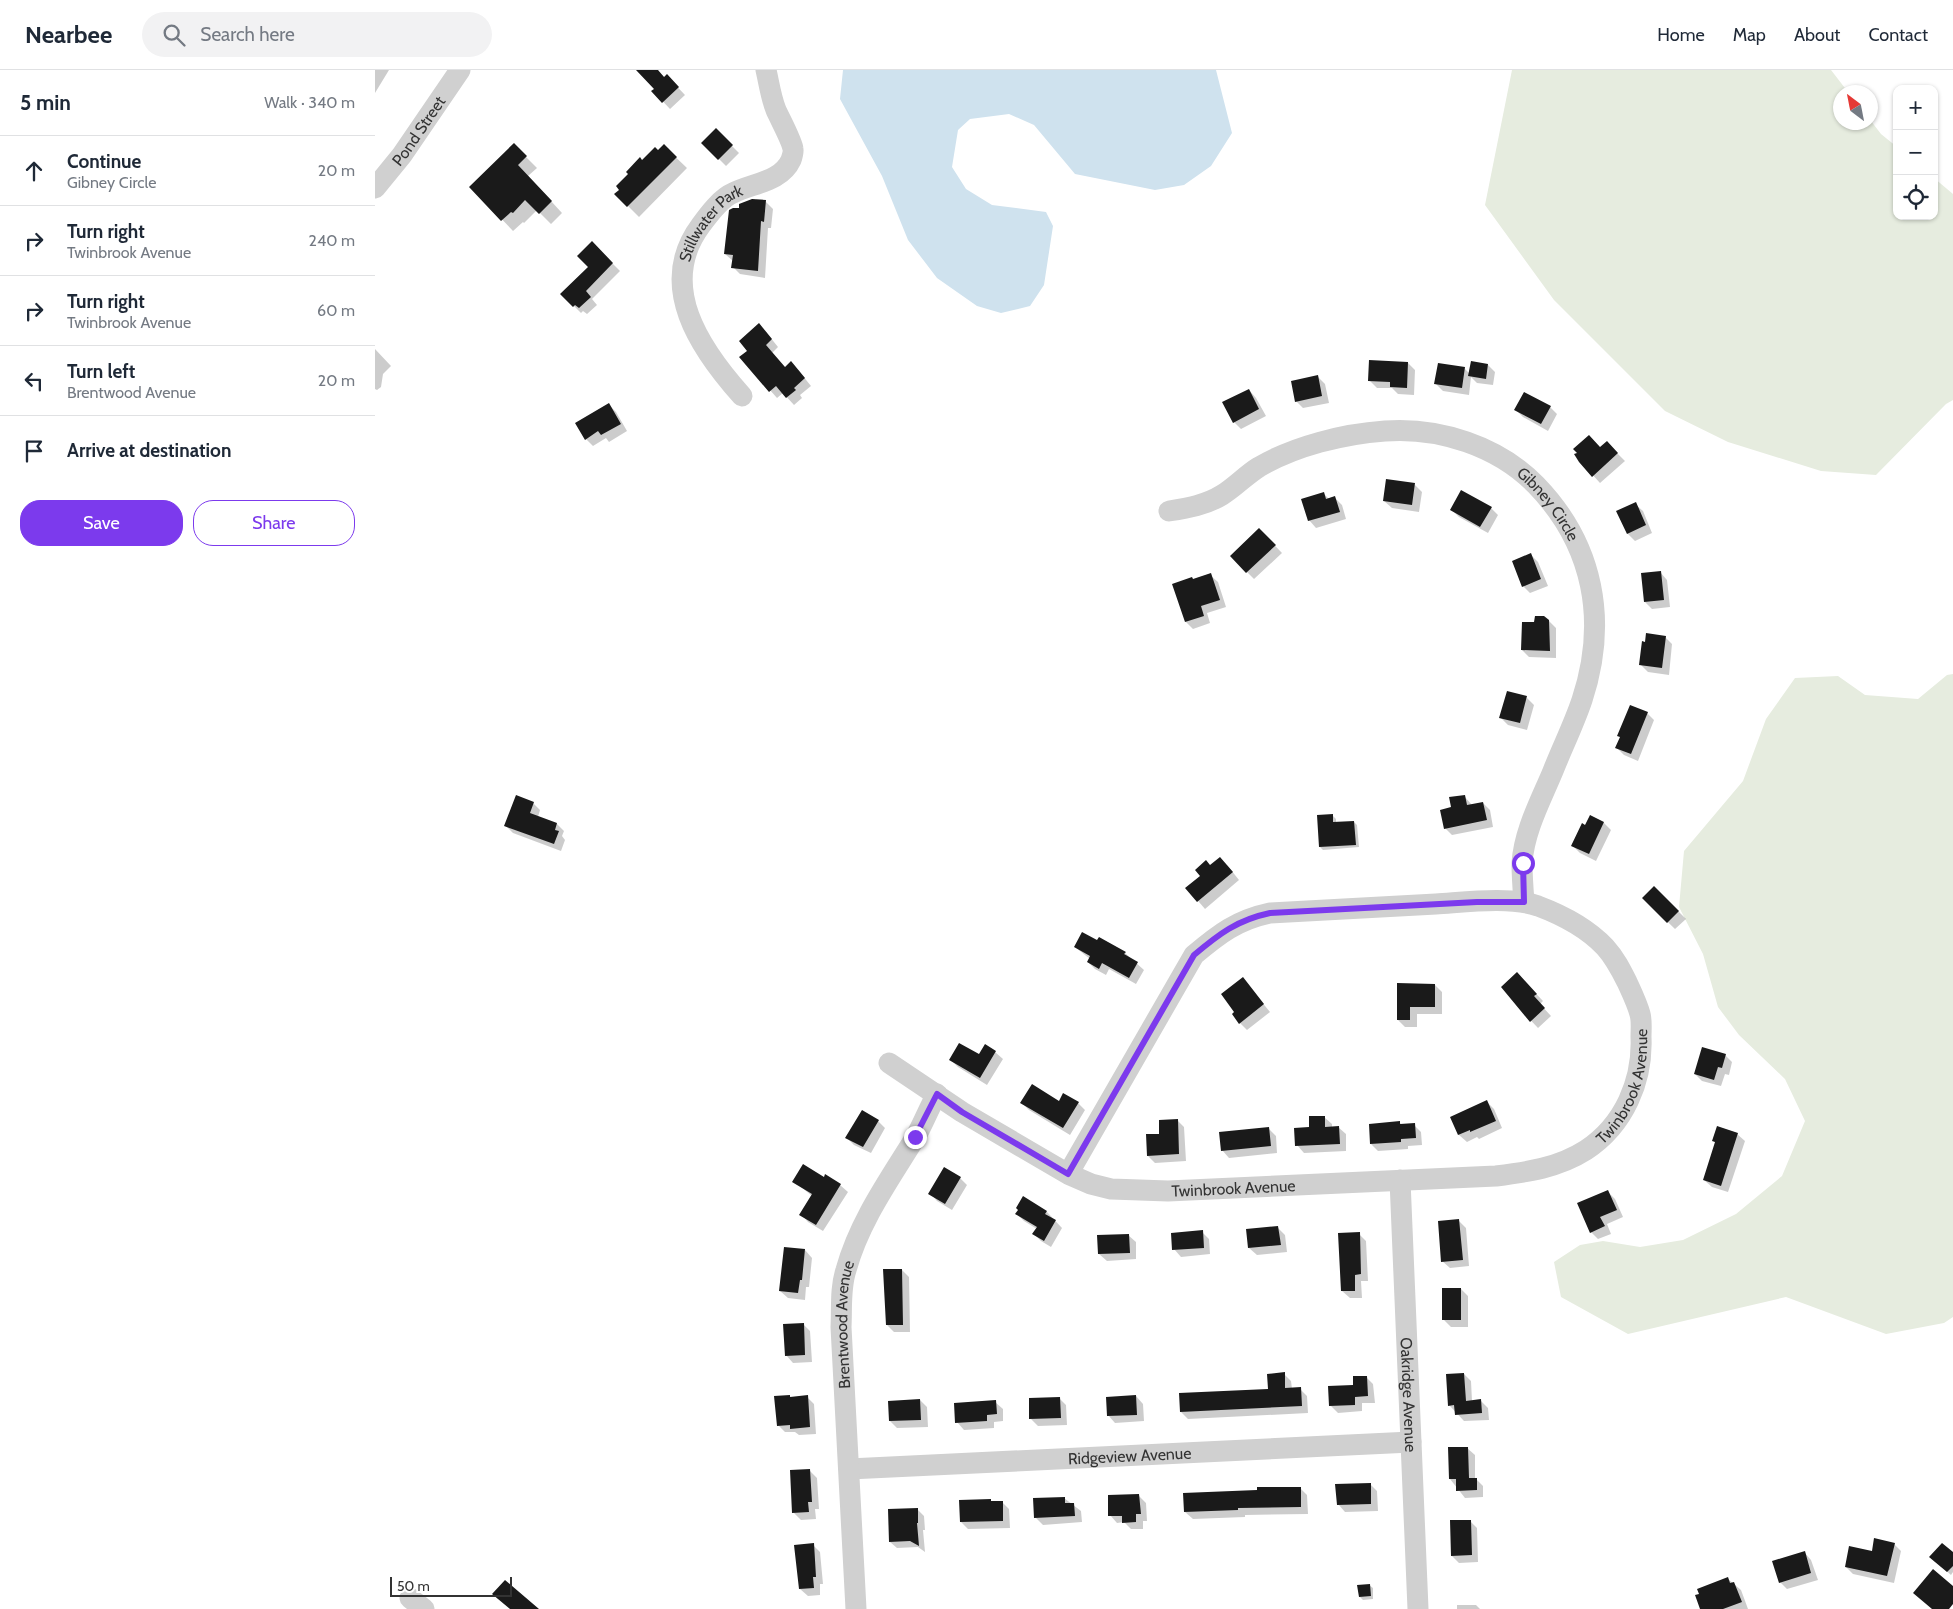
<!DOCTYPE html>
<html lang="en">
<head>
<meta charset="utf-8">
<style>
  body { margin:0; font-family:Cabin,sans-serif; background:#f2f2f3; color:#1f2937 }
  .controls { position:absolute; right:15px; top:15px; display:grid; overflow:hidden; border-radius:10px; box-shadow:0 1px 4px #0004 }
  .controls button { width:45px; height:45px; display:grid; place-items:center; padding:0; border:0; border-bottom:1px solid #e0e1e3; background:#fff; color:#1f2937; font:25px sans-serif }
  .compass { position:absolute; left:1458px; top:15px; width:45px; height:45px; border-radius:50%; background:#fff; box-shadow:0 1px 4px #0004; rotate:328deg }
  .scale { position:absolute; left:15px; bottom:12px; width:122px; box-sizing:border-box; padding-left:5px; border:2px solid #333; border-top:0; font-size:14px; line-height:18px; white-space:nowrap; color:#333; -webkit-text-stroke:4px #fff; paint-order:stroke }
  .stop { position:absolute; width:15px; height:15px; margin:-11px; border:4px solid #7c3aed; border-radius:50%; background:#fff }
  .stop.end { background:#7c3aed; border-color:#fff; box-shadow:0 1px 5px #0008 }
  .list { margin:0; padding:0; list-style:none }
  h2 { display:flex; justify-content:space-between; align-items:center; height:65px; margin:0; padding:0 20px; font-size:21px }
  h2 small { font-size:16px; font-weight:400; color:#747a83 }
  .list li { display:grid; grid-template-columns:32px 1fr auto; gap:15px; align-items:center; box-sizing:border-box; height:70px; padding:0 20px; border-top:1px solid #e0e1e3 }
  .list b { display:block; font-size:19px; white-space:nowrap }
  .list p { margin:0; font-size:16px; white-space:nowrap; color:#747a83 }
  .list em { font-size:16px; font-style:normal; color:#747a83 }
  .actions { display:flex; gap:10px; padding:15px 20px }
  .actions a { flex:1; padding:11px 0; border:1px solid #7c3aed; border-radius:20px; text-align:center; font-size:18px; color:#7c3aed }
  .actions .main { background:#7c3aed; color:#fff }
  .icon { flex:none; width:28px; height:28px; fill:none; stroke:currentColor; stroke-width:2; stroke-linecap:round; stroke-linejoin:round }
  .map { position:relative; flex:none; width:1578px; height:1539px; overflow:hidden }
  header { display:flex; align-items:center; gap:30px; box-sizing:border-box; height:70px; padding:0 25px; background:#fff; border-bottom:1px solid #e0e1e3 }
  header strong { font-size:24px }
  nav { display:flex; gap:28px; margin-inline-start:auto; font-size:18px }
  .search { width:350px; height:45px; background:#f2f2f3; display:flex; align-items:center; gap:12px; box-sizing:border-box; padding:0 18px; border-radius:28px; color:#747a83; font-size:19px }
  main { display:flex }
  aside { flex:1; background:#fff }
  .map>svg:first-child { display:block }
  .green { fill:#e6ecdf }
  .water { fill:#cfe2ee }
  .shadow { fill:#0003 }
  .building { fill:#1a1a1a }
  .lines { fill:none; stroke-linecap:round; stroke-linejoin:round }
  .minor { stroke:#d0d0d0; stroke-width:21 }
  .route { stroke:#7c3aed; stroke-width:6 }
  .labels { text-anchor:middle; stroke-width:5; stroke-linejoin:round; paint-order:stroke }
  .street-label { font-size:16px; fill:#333; stroke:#fff }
</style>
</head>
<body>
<header>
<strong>Nearbee</strong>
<div class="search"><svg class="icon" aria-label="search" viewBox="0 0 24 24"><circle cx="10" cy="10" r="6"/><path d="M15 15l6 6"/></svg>Search here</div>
<nav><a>Home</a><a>Map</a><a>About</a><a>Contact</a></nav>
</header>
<main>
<aside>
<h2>5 min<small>Walk · 340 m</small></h2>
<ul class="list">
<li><svg class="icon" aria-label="ahead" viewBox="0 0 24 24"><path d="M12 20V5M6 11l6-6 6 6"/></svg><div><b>Continue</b><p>Gibney Circle</p></div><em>20 m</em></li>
<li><svg class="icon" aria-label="right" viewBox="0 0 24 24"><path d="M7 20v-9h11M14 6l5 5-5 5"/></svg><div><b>Turn right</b><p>Twinbrook Avenue</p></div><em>240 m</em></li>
<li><svg class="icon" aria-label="right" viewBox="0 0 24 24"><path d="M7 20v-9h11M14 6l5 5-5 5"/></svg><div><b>Turn right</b><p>Twinbrook Avenue</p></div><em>60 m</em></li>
<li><svg class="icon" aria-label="left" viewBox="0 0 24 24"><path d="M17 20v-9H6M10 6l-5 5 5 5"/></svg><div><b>Turn left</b><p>Brentwood Avenue</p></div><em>20 m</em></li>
<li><svg class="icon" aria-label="arrive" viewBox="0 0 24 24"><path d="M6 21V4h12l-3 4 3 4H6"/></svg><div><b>Arrive at destination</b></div></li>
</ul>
<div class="actions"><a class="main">Save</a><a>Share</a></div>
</aside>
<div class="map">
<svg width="1578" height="1539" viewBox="0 0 1578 1539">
  <rect width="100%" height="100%" fill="#fff"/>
  <path class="green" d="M1137,0H1456L1473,22H1466V52H1496V51L1506,64L1522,77V146H1559V108L1578,124V330L1571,334L1501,405L1446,401L1353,372L1290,341L1179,230L1110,135Z
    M1578,604V1247L1569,1253L1511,1264L1411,1227L1253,1264L1186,1227L1179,1192L1205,1175L1228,1171L1265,1177L1308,1170L1361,1144L1407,1106L1430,1051L1410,1009L1364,965L1343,937L1328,884L1304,837L1309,781L1368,711L1391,649L1420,608L1463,606L1490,625L1543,629L1572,605Z"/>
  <path class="water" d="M468,0H841L857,63L836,96L809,115L780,120L700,104L659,55L634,44L595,49L583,60L577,97L591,119L617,135L671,142L678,156L669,215L655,236L626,243L602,236L562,208L533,170L507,106L465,29Z"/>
  <path class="shadow" d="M0,0H14L0,23Z
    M267,0H282L290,8L292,6L310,25L295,39L278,21L281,19Z
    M341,60L364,83L351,96L328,73Z
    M139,75L162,98L153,106L187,143L176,154L162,140L149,153L148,152L138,161L96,117Z
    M289,76L312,98L264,147L241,124L246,120L255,104L267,91L283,82Z
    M391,132L398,139L396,158H393L390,208L365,204L358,197V191L350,184L365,140Z
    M217,173L245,201L217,229L222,235L212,244L208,241L206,243L187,224L215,197Z
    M391,262L403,277L397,283L410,298L423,300L436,316L425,325L427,328L419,335L408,323L402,328L366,287Z
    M0,279L16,296L8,304L6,317L2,320L0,319Z
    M1033,293L1040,300L1039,325L1023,324L1017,318H1002L994,310Z
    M1113,295L1120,302L1118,315L1102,313L1096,307L1094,325L1068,321L1061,314L1089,298L1095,304Z
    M942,306L950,314L954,333L928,338L921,331Z
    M874,320L881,328L891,346L866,359L859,352Z
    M233,334L241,342L252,361L234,372L231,368L218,376L211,369Z
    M1175,337L1182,344L1173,361L1148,347L1141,340Z
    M1226,379L1239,380L1250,391L1225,413L1205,391Z
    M1040,415L1047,422L1044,442L1017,438L1009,431Z
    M949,424L954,429L960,428L967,435L971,449L941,458L934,450Z
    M1260,434L1268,441L1277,463L1260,471L1253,464Z
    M1116,438L1123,445L1113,463L1084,447L1077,440Z
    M884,459L907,483L879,509L856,486Z
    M1155,484L1163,492L1173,516L1155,523L1148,516Z
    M1285,502L1292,510L1295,537L1277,539L1270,532Z
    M835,505L843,512L851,537L832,543L835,553L818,559L811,552Z
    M1174,551L1181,558V588L1154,587L1147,580Z
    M1290,567L1297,574L1294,605L1273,602L1266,595Z
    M1152,628L1159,635L1152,660L1133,655L1126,648Z
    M1272,643L1279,650L1263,691L1249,685L1242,678L1246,668Z
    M1089,726L1097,735L1108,733L1115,740L1118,757L1077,765L1070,758L1078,738Z
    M158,733L165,740L163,747L182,754L189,761L187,766L190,770L186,781L138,763L130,755Z
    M957,745L961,749V753L979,752L982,755L984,777L948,780L945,777Z
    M1229,753L1236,760L1221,791L1205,783L1198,776L1210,757Z
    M852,795L864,810L830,839L812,818L827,806Z
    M1279,817L1311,849L1300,859L1268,828Z
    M723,872L750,883L769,900L761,914L734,899L731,905L720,899L713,892L715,889L700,877Z
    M867,908L895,942L872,960L865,953L861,942Z
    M1149,911L1168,931L1165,934L1176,946L1163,958L1145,939Z
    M1023,915H1060L1067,922V944H1042V957H1030L1023,950Z
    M620,982L628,989L612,1015L583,997L576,990Z
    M1350,985L1357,992L1354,1005L1350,1004L1346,1016L1327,1011L1320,1004Z
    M684,1032L703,1033L710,1040L695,1065L654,1040L647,1033Z
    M1112,1032L1119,1039L1127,1058L1104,1069L1102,1067L1092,1072L1084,1065L1077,1047Z
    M949,1047L957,1054V1057H963L971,1064V1081L929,1083L922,1075L936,1058Z
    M802,1050L809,1057L811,1091L780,1093L773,1086L786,1065Z
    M503,1051L510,1058L496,1083L479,1075L472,1068Z
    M1025,1053L1028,1056L1039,1055L1046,1062L1047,1075L1033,1076V1079L1003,1081L996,1074Z
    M893,1058L901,1066L902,1083L854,1088L847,1080Z
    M1362,1064L1370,1071L1353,1122L1337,1117L1329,1110L1341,1073L1339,1071Z
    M449,1108L465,1115L473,1122L448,1161L433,1152L426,1144L437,1126L419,1111Z
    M585,1108L592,1115L577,1140L562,1131L555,1123Z
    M1233,1122L1240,1129L1248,1147L1232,1154L1236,1164L1223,1169L1216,1162Z
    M648,1128L672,1142L687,1158L676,1177L666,1171L659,1164L662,1159L649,1151L642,1144Z
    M1084,1151L1091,1158L1094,1196L1075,1198L1067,1191Z
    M903,1158L910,1165L912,1182L882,1185L874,1178Z
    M827,1162L834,1169L835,1184L806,1187L799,1179Z
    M984,1164L991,1171L993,1211H986L987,1228H975L967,1221Z
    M753,1165L761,1172V1189L732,1191L724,1184Z
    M430,1180L437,1188L434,1217H431L430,1230L413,1228L405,1221Z
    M527,1200L534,1207L535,1262H519L512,1255Z
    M1086,1219L1093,1226V1257H1076L1069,1250Z
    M428,1254L435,1261L437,1292L418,1293L411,1285Z
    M909,1304L916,1311L917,1319H925L932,1326L933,1343L813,1349L806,1342L894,1320Z
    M1089,1304L1096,1311L1097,1331H1106L1113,1338L1114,1350L1089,1351L1074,1335Z
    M991,1307L998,1314L1000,1333H987V1341L963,1343L955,1335Z
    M415,1326L416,1328L432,1327L439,1334L441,1364L424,1365L420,1362H410L403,1355Z
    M761,1326L768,1334L769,1351L740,1353L733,1345Z
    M684,1328L691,1335L692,1355L663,1356L656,1349Z
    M545,1330L552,1337L553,1357L522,1358L515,1351Z
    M620,1332L628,1339V1351L619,1352V1358L589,1360L582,1352Z
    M1092,1378L1100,1385V1408L1108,1416V1427L1090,1428L1075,1409Z
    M435,1401L442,1408L444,1439H440L441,1449L426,1450L419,1443Z
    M995,1414L1002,1421L1003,1441L970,1442L963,1434Z
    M925,1418L932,1425L933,1444L870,1445V1447L818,1449L810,1442Z
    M764,1426L771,1433L772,1451H768V1459H756L749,1452L742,1453L735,1445Z
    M689,1428L706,1441L707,1452L668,1455L660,1447Z
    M615,1430L617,1432H627L634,1439L635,1458L593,1459L586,1452Z
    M542,1439L549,1446L550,1460H548L550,1482L543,1477L522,1478L515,1472Z
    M1095,1451L1102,1458L1103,1492L1084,1493L1077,1486Z
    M1519,1474L1526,1481L1519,1513L1478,1504L1471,1497L1498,1482Z
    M438,1475L445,1482L448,1514H445V1525L433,1526L425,1519Z
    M1429,1482L1436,1490L1443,1510L1412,1519L1405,1512Z
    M1578,1484V1502L1576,1505L1556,1487Z
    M1353,1509L1366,1520L1373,1539H1327Z
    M994,1515L998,1518V1529L988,1530L985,1527Z
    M1082,1535H1101L1105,1539H1082Z"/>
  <path class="building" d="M261,0H283L289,7L292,4L304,17L287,33L276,21L279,19Z
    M341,58L358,75L343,90L326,73Z
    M139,73L152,86L143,95L177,131L164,144L150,130L138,143L136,142L126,151L94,117Z
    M289,74L302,87L252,137L239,124L244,120L241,116L253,104L251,102L265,87L267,90L280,77L283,80Z
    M377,129L391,130L389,152L386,151L383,201L356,198L358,185L349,184L354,140L358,138H364V134Z
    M217,171L238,193L211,221L216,227L204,238L200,235L198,237L185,224L213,197L202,186Z
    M384,253L397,269L391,275L410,297L416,291L430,308L419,318L421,320L411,328L401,316L394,322L364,287L372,281L364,271Z
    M994,290L1033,292L1032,318L1015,317V312L993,311Z
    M1096,291L1113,294L1111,309L1093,306Z
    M1063,293L1090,297L1087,318L1059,314Z
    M943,305L947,326L920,332L916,311Z
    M874,319L884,339L858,353L847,332Z
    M1149,322L1176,336L1166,354L1139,340Z
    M234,333L246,354L226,365L223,361L210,370L200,353Z
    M1214,365L1225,377L1232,371L1243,383L1217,407L1204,392L1199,384L1202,383L1198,379Z
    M1011,409L1040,413L1037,435L1008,431Z
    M1086,420L1117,437L1105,457L1075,440Z
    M949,422L951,429L960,426L965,442L933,451L926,429Z
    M1261,432L1271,455L1252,464L1241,441Z
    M884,458L901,475L871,503L855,486Z
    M1156,483L1166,509L1147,517L1137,491Z
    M1286,501L1289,530L1269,532L1266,503Z
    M836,503L845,530L826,536L829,546L810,552L797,514L817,507L818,509Z
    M1160,546H1169L1174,550L1175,581L1146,580L1147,552H1159Z
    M1271,563L1291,566L1287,598L1264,595L1267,571L1270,572Z
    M1132,621L1152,626L1145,653L1124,648Z
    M1255,635L1273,642L1256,684L1240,678L1245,667L1242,666Z
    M141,725L159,732L155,743L182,753L180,760L184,761L179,774L129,756Z
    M1090,725L1092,735L1108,732L1112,750L1069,759L1065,740L1076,737L1074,727Z
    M958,744V752L979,751L981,775L944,777L942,745Z
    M1215,745L1229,752L1214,784L1196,776L1207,753L1210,755Z
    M845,787L858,802L822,832L810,818L825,806L820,800L831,790L835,795Z
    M1279,816L1304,841L1292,853L1267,828Z
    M707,862L722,870L724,867L751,882L749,884L763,892L754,908L727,893L724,899L712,892L715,886L699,877Z
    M1142,902L1162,924L1159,926L1170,938L1155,952L1126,917Z
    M868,907L889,934L864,954L857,944L859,942L846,924Z
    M1022,913L1060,914V937H1035V950H1022Z
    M584,973L604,984L610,974L621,981L605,1008L574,990Z
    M1327,977L1351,984L1347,998L1343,997L1339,1010L1319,1004Z
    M657,1014L684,1031L688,1023L704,1032L688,1058L645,1033Z
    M1112,1030L1121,1051L1095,1062V1060L1083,1065L1075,1047Z
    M487,1040L504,1050L488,1077L470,1068Z
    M934,1046H950V1057L964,1056L965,1074L920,1076L919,1058L934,1057Z
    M803,1049L804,1084L772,1086L771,1064H784V1050Z
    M1025,1051V1054L1040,1053L1041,1068L1026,1069V1072L995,1074L994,1054Z
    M1342,1056L1363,1063L1346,1116L1328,1110L1340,1072L1337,1071Z
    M894,1057L896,1076L846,1081L844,1062Z
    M428,1094L449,1107L450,1104L466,1114L441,1155L424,1145L437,1124L417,1112Z
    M569,1097L586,1107L570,1134L553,1124Z
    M1233,1120L1242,1140L1225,1147L1230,1156L1215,1163L1202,1133Z
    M648,1126L672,1141L670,1144L681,1150L669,1171L657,1164L662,1157L640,1144L643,1140L641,1138Z
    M1084,1149L1088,1190L1066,1192L1063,1151Z
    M903,1156L906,1175L873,1178L871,1159Z
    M828,1160L829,1178L797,1180L796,1163Z
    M985,1162L986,1204L980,1205V1221H966L963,1163Z
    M754,1164L755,1183L723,1184L722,1165Z
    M409,1177L430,1179L427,1210H425L423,1223L404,1221Z
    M508,1199H527L528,1255H511Z
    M1067,1218H1086V1250H1067Z
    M429,1253L430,1285L410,1286L408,1254Z
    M910,1302V1318L926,1317L927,1336L805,1342L804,1323L893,1319L892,1304Z
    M1089,1303L1091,1331L1106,1329L1107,1343L1080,1345L1079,1335L1073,1336L1071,1304Z
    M978,1306H992L993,1326L980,1327V1335L954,1336L953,1316L978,1315Z
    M415,1325V1327L433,1325L435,1357L415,1359V1355L402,1356L399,1326Z
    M761,1325L762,1345L732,1346L731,1327Z
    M685,1327L686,1348L654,1349V1328Z
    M545,1329L546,1350L514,1351L513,1331Z
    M621,1330L622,1344L612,1345V1351L580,1353L579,1333Z
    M1073,1377H1093L1094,1408H1102V1420L1081,1421V1409H1074Z
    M435,1399L437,1432H433L434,1442L417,1443L415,1400Z
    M996,1413V1434L962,1435L960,1414Z
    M882,1417H926V1437L863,1438V1440L809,1442L808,1423L882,1420Z
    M764,1424L766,1444H761V1452L747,1453V1446H733V1425Z
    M690,1427V1433H699L700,1446L659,1448L658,1428Z
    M616,1429V1431H628V1451L585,1452L584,1430Z
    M543,1438V1453H542L544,1476L535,1471L514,1472L513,1439Z
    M1075,1450H1096L1097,1485L1076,1486Z
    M1499,1468L1520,1473L1512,1506L1470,1497L1474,1476L1497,1481Z
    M439,1473L441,1507H438L439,1518L424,1519L419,1475Z
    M1567,1473L1578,1482V1496L1572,1502L1554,1487Z
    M1430,1481L1436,1503L1404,1513L1397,1491Z
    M1558,1499L1578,1516V1534L1574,1539H1557L1538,1523Z
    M1353,1507L1355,1513L1359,1512L1367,1532L1348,1539H1325L1320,1525L1324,1524L1322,1519Z
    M130,1510L164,1539H135L117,1524Z
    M995,1514L996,1526L984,1527L982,1515Z"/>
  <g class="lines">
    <g class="minor">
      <path id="s1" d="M0,118L27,85L85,0"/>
      <path id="s2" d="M367,326C325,279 281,215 326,155C334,144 346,128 358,123C378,113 406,112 416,90C417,87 419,81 418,79C417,71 405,49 401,40C396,28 394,13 391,0"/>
      <path id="s3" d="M794,441C813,438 831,435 847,425C860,417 871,405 884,397C920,376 968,364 1010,361C1064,357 1123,376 1161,415C1219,475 1233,551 1207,630C1199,654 1187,678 1178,701C1166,730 1149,761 1147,793C1147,806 1148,819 1149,832"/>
      <path id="s4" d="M514,993L587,1042L693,1104L716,1114L736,1119L793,1121L1121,1106C1152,1102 1183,1098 1211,1080C1249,1055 1268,1011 1266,967C1266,959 1267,951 1265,944C1262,933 1257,923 1252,912C1246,900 1240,888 1230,877C1213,859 1187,845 1163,836C1134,826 1092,832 1061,834C1006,837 950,840 895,843C862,850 844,864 819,885L693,1104"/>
      <path id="s5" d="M1025,1110L1043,1539"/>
      <path id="s6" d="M474,1399L1036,1372"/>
      <path d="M35,1528L49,1539"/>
      <path id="s7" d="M481,1539L466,1257C467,1238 465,1218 471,1200C484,1152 514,1110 540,1068C548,1054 554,1038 562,1024"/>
    </g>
  </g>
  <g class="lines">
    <path class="route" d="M540,1067L562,1024L587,1042L693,1104L819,885C844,864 862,850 895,843L1102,832H1149L1148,793"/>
  </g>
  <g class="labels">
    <g class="street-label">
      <text dy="6" stroke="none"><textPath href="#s1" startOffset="72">Pond Street</textPath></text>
      <text dy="6" stroke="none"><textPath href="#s2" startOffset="200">Stillwater Park</textPath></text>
      <text dy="6" stroke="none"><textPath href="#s3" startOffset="422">Gibney Circle</textPath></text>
      <text dy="6" stroke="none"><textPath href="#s4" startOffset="814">Twinbrook Avenue</textPath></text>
      <text dy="6" stroke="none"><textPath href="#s4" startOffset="379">Twinbrook Avenue</textPath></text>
      <text dy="6" stroke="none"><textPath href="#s7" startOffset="285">Brentwood Avenue</textPath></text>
      <text dy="6" stroke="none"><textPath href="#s5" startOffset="215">Oakridge Avenue</textPath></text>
      <text dy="6" stroke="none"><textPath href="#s6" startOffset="281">Ridgeview Avenue</textPath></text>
    </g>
  </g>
</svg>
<div class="controls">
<button>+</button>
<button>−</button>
<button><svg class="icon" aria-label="locate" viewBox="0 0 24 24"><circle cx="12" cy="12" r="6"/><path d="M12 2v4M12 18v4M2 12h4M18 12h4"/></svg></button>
</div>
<svg class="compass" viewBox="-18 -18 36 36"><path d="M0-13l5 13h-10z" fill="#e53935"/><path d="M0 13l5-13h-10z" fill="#747a83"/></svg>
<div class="scale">50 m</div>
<div class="stop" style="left:1148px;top:793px"></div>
<div class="stop end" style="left:540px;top:1067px"></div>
</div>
</main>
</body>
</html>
